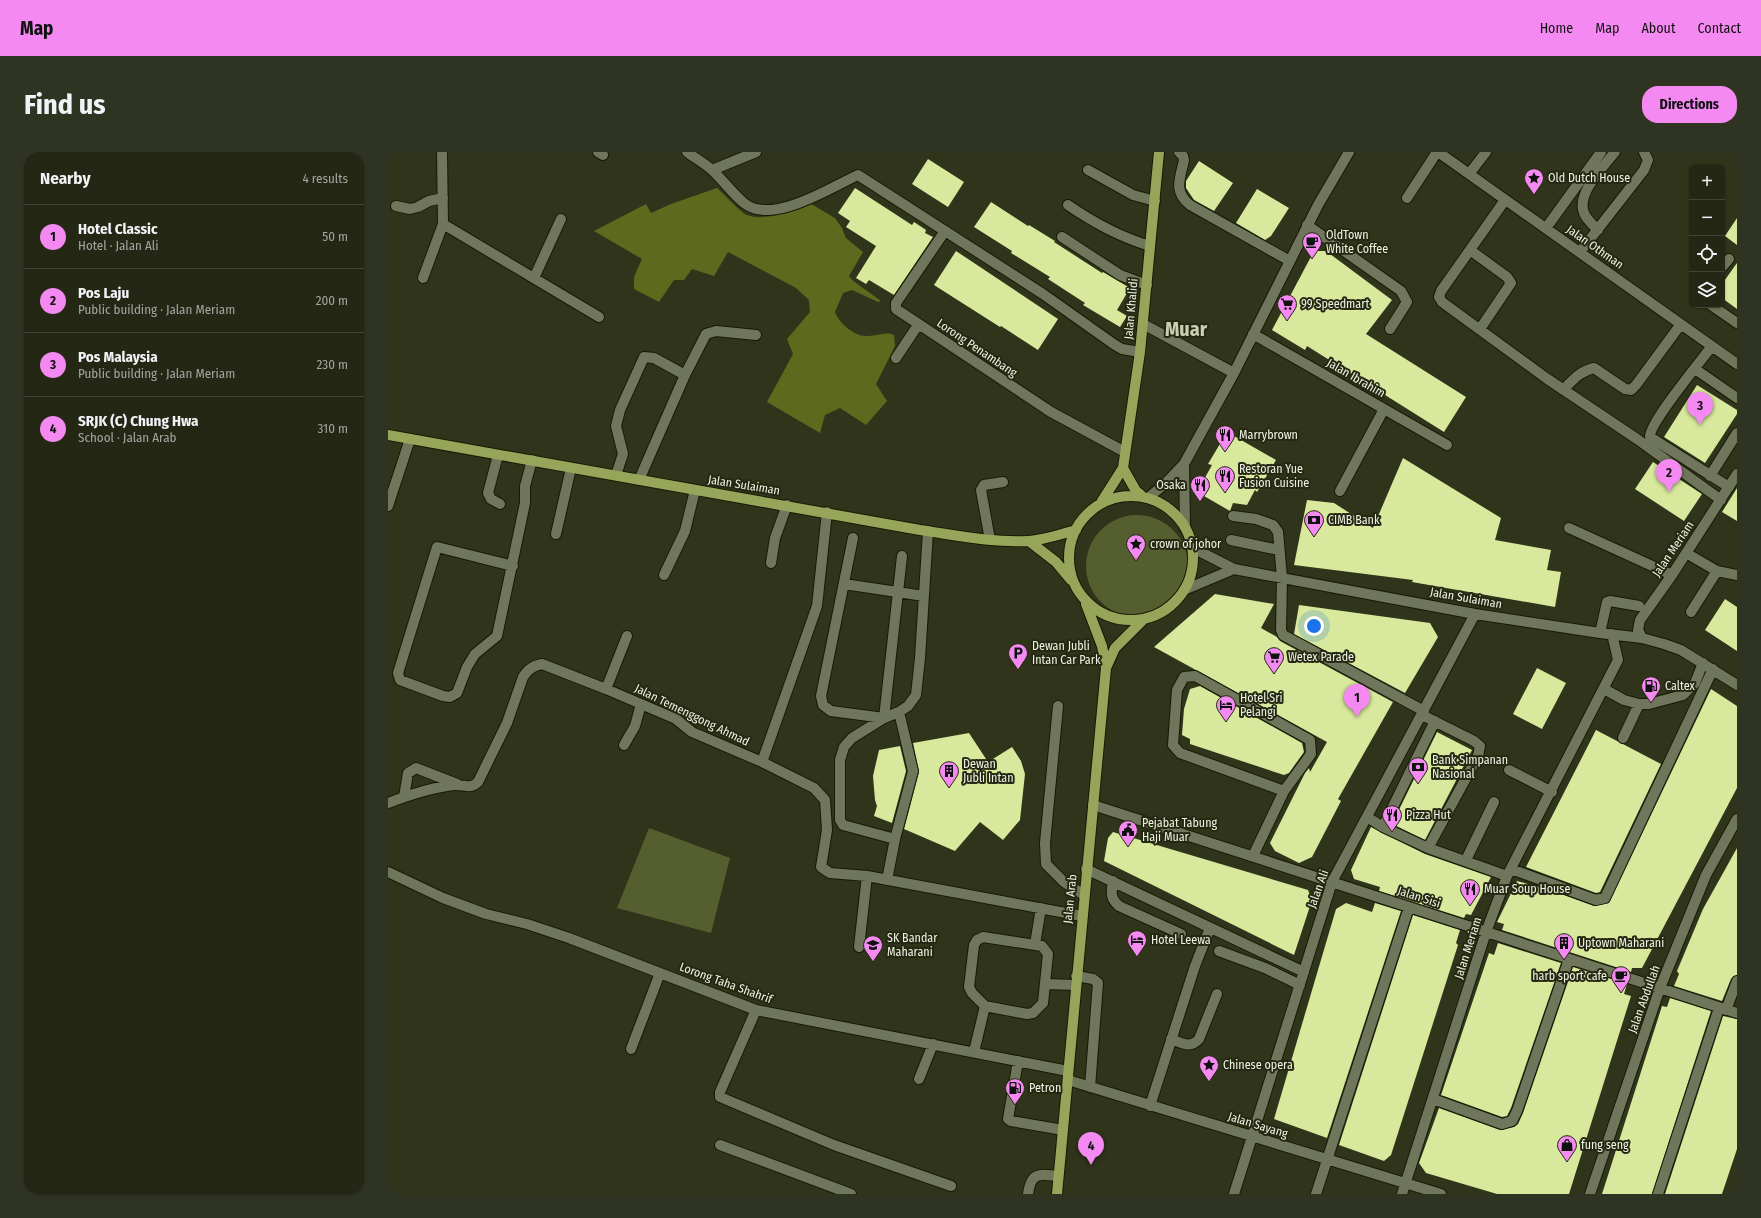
<!DOCTYPE html>
<html lang="en">
<head>
<meta charset="utf-8">
<style>
  body { margin:0; font-family:"Fira Sans Condensed",sans-serif; background:#2f3322; color:#f1f3f6 }
  .controls { position:absolute; right:12px; top:12px; display:grid; overflow:hidden; border-radius:8px; box-shadow:0 1px 3px #0004 }
  .controls button { width:36px; height:36px; display:grid; place-items:center; padding:0; border:0; border-bottom:1px solid #404434; background:#232714; color:#f1f3f6; font:20px sans-serif }
  .you { position:absolute; left:926px; top:474px; width:14px; height:14px; margin:-10px; border:3px solid #fff; border-radius:50%; background:#1a73e8; box-shadow:0 0 0 6px #1a73e833 }
  .badge { display:grid; place-items:center; width:26px; height:26px; border-radius:50%; background:#f489f1; color:#111; font-size:13px; font-weight:700 }
  .pin { position:absolute; translate:-50% -33px; filter:drop-shadow(0 1px 2px #0008) }
  .pin::after { content:''; position:absolute; top:21px; width:14px; height:12px; background:inherit; clip-path:polygon(0 0,100% 0,50% 100%) }
  .list { margin:0; padding:0; list-style:none }
  h2 { display:flex; justify-content:space-between; align-items:center; height:52px; margin:0; padding:0 16px; font-size:17px }
  h2 small { font-size:13px; font-weight:400; color:#a3a5a0 }
  .list li { display:grid; grid-template-columns:26px 1fr auto; gap:12px; align-items:center; box-sizing:border-box; height:64px; padding:0 16px; border-top:1px solid #404434 }
  .list b { display:block; font-size:15px; white-space:nowrap }
  .list p { margin:0; font-size:13px; white-space:nowrap; color:#a3a5a0 }
  .list em { font-size:13px; font-style:normal; color:#a3a5a0 }
  .icon { flex:none; width:22px; height:22px; fill:none; stroke:currentColor; stroke-width:2; stroke-linecap:round; stroke-linejoin:round }
  .map { position:relative; flex:none; width:1349px; height:1042px; overflow:hidden; border-radius:16px }
  header { display:flex; align-items:center; gap:24px; box-sizing:border-box; height:56px; padding:0 20px; background:#f489f1; color:#111 }
  header strong { font-size:19px }
  nav { display:flex; gap:22px; margin-inline-start:auto; font-size:14px }
  .intro { display:flex; align-items:center; justify-content:space-between; box-sizing:border-box; height:96px; padding:0 24px }
  h1 { margin:0; font-size:28px }
  .button { padding:10px 18px; border-radius:16px; background:#f489f1; color:#111; font-size:14px; font-weight:700 }
  main { display:flex; gap:24px; padding:0 24px }
  aside { flex:1; background:#232714; border-radius:16px; box-shadow:0 1px 3px #0004 }
  .map>svg:first-child { display:block }
  .green { fill:#555e2f }
  .forest { fill:#5d691d }
  .building { fill:#d8e89c }
  .lines { fill:none; stroke-linecap:round; stroke-linejoin:round }
  .minor-casing { stroke:#171b04; stroke-width:12 }
  .major-casing { stroke:#171b04; stroke-width:12 }
  .minor { stroke:#70765b; stroke-width:10 }
  .major { stroke:#97a55b; stroke-width:10 }
  .labels { text-anchor:middle; stroke-width:4; stroke-linejoin:round; paint-order:stroke }
  .poi-label { font-size:12px; fill:#eef2e2; stroke:#252912; text-anchor:start }
  .street-label { font-size:12px; fill:#eef2e2; stroke:#252912 }
  .town-label { font-size:20px; font-weight:bold; fill:#cad1b3; stroke:#252912 }
</style>
</head>
<body>
<header>
<strong>Map</strong>
<nav><a>Home</a><a>Map</a><a>About</a><a>Contact</a></nav>
</header>
<div class="intro"><h1>Find us</h1><a class="button">Directions</a></div>
<main>
<aside>
<h2>Nearby<small>4 results</small></h2>
<ul class="list">
<li><span class="badge">1</span><div><b>Hotel Classic</b><p>Hotel · Jalan Ali</p></div><em>50 m</em></li>
<li><span class="badge">2</span><div><b>Pos Laju</b><p>Public building · Jalan Meriam</p></div><em>200 m</em></li>
<li><span class="badge">3</span><div><b>Pos Malaysia</b><p>Public building · Jalan Meriam</p></div><em>230 m</em></li>
<li><span class="badge">4</span><div><b>SRJK (C) Chung Hwa</b><p>School · Jalan Arab</p></div><em>310 m</em></li>
</ul>
</aside>
<div class="map">
<svg width="1349" height="1042" viewBox="0 0 1349 1042">
  <rect width="100%" height="100%" fill="#2f341b"/>
  <path class="green" d="M698 414a51 51 0 1 1 102 0a51 51 0 1 1-102 0Z
    M261,676L342,706L323,781L229,756Z"/>
  <path class="forest" d="M329,36C335,41 353,61 359,63C379,70 404,58 423,52L447,66L454,76L458,86L475,100L461,124L464,128L493,149L490,150L464,138L455,141L447,160C451,171 466,184 478,184C488,185 496,179 506,183L507,194L488,232L499,249L478,273L452,256L437,263L432,281L379,250L405,202L399,187L422,160L421,148L408,136L340,100L326,124L304,117L296,128H286L271,150L246,137V125L254,107L206,79L258,52L263,61L283,52Z"/>
  <path class="building" d="M540,7L576,30L560,55L524,32Z
    M811,9L845,31L826,59L806,48L798,36V29Z
    M467,36L524,73L526,70L538,78L537,81L545,85L506,143L481,128L478,132L468,126L488,94L458,75L462,69L450,61Z
    M869,37L901,56L883,84L877,88L848,71Z
    M603,50L640,74L641,73L667,89L666,90L714,121L715,120L742,136L729,158L739,164L732,175L695,153L697,151L660,127L662,125L623,101L624,99L586,75Z
    M1349,66V93L1337,84Z
    M568,99L670,167L650,198L613,174L612,175L546,133Z
    M926,99H938L1004,148L978,182L1078,245L1056,280L919,194L917,198L884,178Z
    M1349,111V157L1334,146V132Z
    M1309,233L1349,258V262L1317,311L1276,285Z
    M839,280L888,308L869,340L867,338L859,353L845,351L842,359L809,340L824,313L820,312Z
    M1015,306L1113,366L1107,388L1163,398L1159,418L1173,420L1167,455L1024,430L1025,428L906,413L919,348L946,351L985,376Z
    M1265,310L1314,342L1296,369L1247,337Z
    M1349,336V369L1334,360Z
    M827,442L886,452L873,476L889,485L892,489L1005,550L950,647L953,649L924,705L911,711L887,699L882,691L917,621L921,616L922,620L939,590L766,495Z
    M1337,447L1349,455V499L1317,478Z
    M911,453L1042,471L1050,485L1017,541L906,482Z
    M1149,516L1178,531L1154,577L1125,562Z
    M812,534L914,591L916,600L901,621L896,623L802,592V587L794,583L796,557L802,537Z
    M1323,537L1349,554V636L1254,816H1244L1243,820L1114,778L1116,772L1109,770L1129,729L1162,738L1206,754L1221,751Z
    M1208,578L1273,612L1212,740L1208,741L1138,715Z
    M1049,580L1084,598L1037,688L1004,672Z
    M581,581L600,610L624,595L633,609L637,622L632,668L615,688L592,670L567,699L516,677L531,620L525,591Z
    M512,594L518,619L504,671L486,664L489,654L487,648L485,624L491,598Z
    M983,675L1037,702L1103,725L1083,763L1078,762L1076,766L991,739L992,735L966,727L963,718Z
    M725,680L920,738L924,748L906,803L716,709L720,686Z
    M1349,696V823L1343,827L1334,849L1286,834L1291,822L1289,819L1315,757Z
    M958,751L984,760L987,751L1013,759L939,986L886,967L948,757Z
    M1025,763L1072,778L1068,791L1070,793L1003,1003L996,1009L951,993Z
    M1110,791L1173,811L1123,956L1119,964L1114,965L1053,943L1101,801L1106,803Z
    M1185,815L1239,832L1236,842L1243,844L1181,1042H1109L1038,1021L1031,1011L1051,956L1112,978L1126,975L1130,972L1135,961Z
    M1282,846L1323,859L1264,1042H1214L1274,854L1279,855Z
    M1335,864L1349,867V997L1334,1042H1277Z"/>
  <g class="lines">
    <defs>
      <path id="minor" d="M210,0L215,3
        M299,0C307,6 316,11 324,18C335,28 344,41 356,51C384,74 443,35 470,23L655,142L727,193L734,197L752,200
        M791,0L795,4L796,8C792,27 785,39 802,53L902,109
        M1050,0L1349,212
        M324,18L368,0
        M700,18L745,43L767,49
        M1081,22L1098,0
        M1019,46L1049,0
        M1117,48L1053,139L1051,145L1054,150L1158,226L1249,287L1333,348
        M680,53C706,71 732,85 762,94
        M8,54L22,57L30,55L41,49L55,46
        M55,72L211,165
        M919,73L1013,139L1019,150L1002,177
        M1158,76L1213,0
        M1210,78C1205,73 1199,68 1196,61C1188,42 1215,15 1227,0
        M557,79L508,151V157L663,260L737,300
        M674,85L732,123L759,133
        M1082,98L1119,125L1123,131L1092,177
        M1192,100L1256,18L1260,8L1256,0
        M1334,115L1341,107
        M35,126L55,72L54,0
        M146,126L173,67
        M1323,153L1349,171
        M755,172L846,221
        M865,182L1059,293
        M1324,194C1313,209 1261,271 1262,285L1341,335
        M508,206L530,173
        M1307,217L1349,246
        M1175,238C1185,228 1192,219 1206,216L1237,237L1243,238L1248,233L1293,172
        M110,303L100,341L103,347L112,352
        M796,312L797,374
        M228,323L235,302L228,274L232,258L256,205L266,206L297,223
        M1322,324L1349,281
        M251,328L297,223L318,182L328,179L368,183
        M952,339L996,257
        M761,345L778,331L796,312L846,221L930,53L961,0
        M0,354L22,287
        M845,364L868,367L885,373L890,380L894,426L893,478L895,483L1036,559
        M1181,376L1284,423
        M168,382L183,316
        M465,386L433,544L435,553L443,559L496,566L514,404
        M602,388L593,338L596,333L615,330
        M843,388L891,398
        M805,396L846,417
        M1298,401L1329,419L1349,423
        M383,411L387,386L399,353
        M125,414L49,395L10,521L12,528L55,544L62,545L69,541L79,515L87,502L109,484L137,351V334L144,308
        M276,423L297,379L307,338
        M456,432L536,444
        M796,438L846,417L1087,462L1212,481L1254,486L1276,492L1293,498L1349,533
        M1303,460L1329,419
        M1212,481L1219,450L1222,449L1251,454
        M1254,486L1250,478L1252,468L1284,423L1349,322
        M218,537L239,484
        M1216,537L1236,548L1251,552H1261L1295,543L1307,531L1315,511
        M670,554L657,691L658,712L676,730L696,743
        M1034,563L1086,589L1092,594L1090,604L1040,696L1119,724
        M1235,586L1251,552
        M236,593L247,574L253,552
        M374,610L429,454L439,360
        M1121,618L1164,640
        M16,645L20,621L28,616L69,632
        M0,651C21,643 44,635 67,633C76,632 82,638 90,630L119,571L135,525C140,517 145,514 154,512L218,537L288,567L304,580L374,610L426,636L437,648L439,678L433,715L442,721L479,724L694,764
        M705,653L1349,861
        M979,665L995,675L1047,569
        M995,675L1040,696
        M507,687L525,619L511,560
        M865,704L896,639L792,601L785,593L789,538L796,525L807,524L922,588L923,602L896,639
        M1078,708L1106,650
        M698,717L916,820
        M1123,717L1208,748L1217,746L1325,517
        M0,720L55,746L98,762L139,772L181,786L368,858L680,919
        M499,728L507,687L455,673L452,668V608L456,595L464,586L496,566L511,560L520,554L528,543L532,506L540,379
        M725,729C723,741 722,746 731,754L793,782
        M595,785L654,794L660,802L655,851L645,861L639,862L597,854L584,841L581,835L586,793L589,788Z
        M647,792L653,756
        M471,795L479,724
        M831,799L877,816L912,833
        M688,824L705,827L710,831L702,935
        M657,832L688,833
        M368,858L332,940V945L446,993L563,1034
        M1338,858L1349,829
        M783,887C794,891 802,897 811,887L829,842
        M243,897L272,821
        M586,900L597,854
        M630,909L620,967L623,969L675,978
        M531,927L545,892
        M680,928L1053,1042
        M1045,947L1114,972L1124,969L1129,959L1181,807
        M762,954L807,814L822,776
        M332,993L463,1042
        M640,1042C643,1020 651,1022 670,1024
        M846,1042L944,730L1087,462
        M928,1042L1021,755
        M1014,1042L1098,780L1119,724L1230,508L1224,482
        M1202,1042L1272,836L1318,723L1349,667
        M1270,1042L1331,856"/>
      <path id="major" d="M0,283L532,378C567,383 604,391 640,389C656,388 673,382 688,378
        M735,316L748,339L753,343
        M681 406a62 62 0 1 1 124 0a62 62 0 1 1-124 0Z
        M714,349L735,316L752,200L771,0
        M641,389L668,410L683,428
        M698,452L714,494L718,516
        M669,1042L718,516L727,496L756,467"/>
    </defs>
    <use href="#minor" class="minor-casing"/>
    <use href="#major" class="major-casing"/>
    <use href="#minor" class="minor"/>
    <use href="#major" class="major"/>
  </g>
  <defs>
    <symbol id="sight-pin" viewBox="-11 -11 22 30"><path d="M0 17L-7.5 6A9.5 9.5 0 1 1 7.5 6Z" fill="#f489f1" stroke="#252912"/><path d="M0-6L1.8-2.2L6-1.7L2.9 1.2L3.7 5.4L0 3.3L-3.7 5.4L-2.9 1.2L-6-1.7L-1.8-2.2Z" fill="#111"/></symbol>
    <symbol id="cafe-pin" viewBox="-11 -11 22 30"><path d="M0 17L-7.5 6A9.5 9.5 0 1 1 7.5 6Z" fill="#f489f1" stroke="#252912"/><path d="M-5.5-4.5H6V0H3Q3 3.5 0 3.5H-2.5Q-5.5 3.5-5.5 0ZM3-3.2v2h1.7v-2ZM-6 4.5H4V6H-6Z" fill="#111"/></symbol>
    <symbol id="supermarket-pin" viewBox="-11 -11 22 30"><path d="M0 17L-7.5 6A9.5 9.5 0 1 1 7.5 6Z" fill="#f489f1" stroke="#252912"/><path d="M-6-5.5h2.5l.6 2H6L4.5 2H-2.5L-4.4-4H-6ZM-1.5 3.2a1.3 1.3 0 1 0 .1 0ZM3 3.2a1.3 1.3 0 1 0 .1 0Z" fill="#111"/></symbol>
    <symbol id="restaurant-pin" viewBox="-11 -11 22 30"><path d="M0 17L-7.5 6A9.5 9.5 0 1 1 7.5 6Z" fill="#f489f1" stroke="#252912"/><path d="M-5-6h1v4h1v-4h1v4h1v-4h1v5L-1.5 .5V6h-2V.5L-5-1ZM5-6V6H3V1.5H1.5Q1.5-4 5-6Z" fill="#111"/></symbol>
    <symbol id="bank-pin" viewBox="-11 -11 22 30"><path d="M0 17L-7.5 6A9.5 9.5 0 1 1 7.5 6Z" fill="#f489f1" stroke="#252912"/><path d="M-6-4H6V4H-6ZM0-2.3a2.3 2.3 0 1 0 0 4.6a2.3 2.3 0 1 0 0-4.6Z" fill="#111"/></symbol>
    <symbol id="parking-pin" viewBox="-11 -11 22 30"><path d="M0 17L-7.5 6A9.5 9.5 0 1 1 7.5 6Z" fill="#f489f1" stroke="#252912"/><path d="M-3.5-5.5H1a3.5 3.5 0 0 1 0 7H-1V5.5H-3.5ZM-1-3.4V-.6H.8a1.4 1.4 0 0 0 0-2.8Z" fill="#111"/></symbol>
    <symbol id="fuel-pin" viewBox="-11 -11 22 30"><path d="M0 17L-7.5 6A9.5 9.5 0 1 1 7.5 6Z" fill="#f489f1" stroke="#252912"/><path d="M-5.5-6h7V0h2V4h1.3V-2.5L3-4.5l.8-.8L6-3V5H2.5V1h-1V6h-7ZM-4.2-4.7v3.2H.2V-4.7Z" fill="#111"/></symbol>
    <symbol id="hotel-pin" viewBox="-11 -11 22 30"><path d="M0 17L-7.5 6A9.5 9.5 0 1 1 7.5 6Z" fill="#f489f1" stroke="#252912"/><path d="M-6-4.5h1.5V1H6V5H4.5V3h-9V5H-6ZM-4 0a1.8 1.8 0 1 1 3.6 0ZM.5 0V-2.5h3Q6-2.5 6 0Z" fill="#111"/></symbol>
    <symbol id="building-pin" viewBox="-11 -11 22 30"><path d="M0 17L-7.5 6A9.5 9.5 0 1 1 7.5 6Z" fill="#f489f1" stroke="#252912"/><path d="M-4-6H4V6H1V3H-1V6H-4ZM-2.5-4.3h1.7v1.8h-1.7ZM.8-4.3h1.7v1.8H.8ZM-2.5-1h1.7V.8h-1.7ZM.8-1h1.7V.8H.8Z" fill="#111"/></symbol>
    <symbol id="civic-pin" viewBox="-11 -11 22 30"><path d="M0 17L-7.5 6A9.5 9.5 0 1 1 7.5 6Z" fill="#f489f1" stroke="#252912"/><path d="M-.6-6.5H3V-4.5H.6V-3L4-1V1h2V6H-6V1h2V-1L-.6-3ZM-1.2 2.5V6h2.4V2.5Z" fill="#111"/></symbol>
    <symbol id="school-pin" viewBox="-11 -11 22 30"><path d="M0 17L-7.5 6A9.5 9.5 0 1 1 7.5 6Z" fill="#f489f1" stroke="#252912"/><path d="M0-5L7-2L0 1L-7-2ZM-4 1L0 2.5L4 1V4Q0 6-4 4Z" fill="#111"/></symbol>
    <symbol id="shop-pin" viewBox="-11 -11 22 30"><path d="M0 17L-7.5 6A9.5 9.5 0 1 1 7.5 6Z" fill="#f489f1" stroke="#252912"/><path d="M-5-2.5h2.3a2.7 3.5 0 0 1 5.4 0H5L5.5 6h-11ZM-1.5-2.5h3a1.5 2.3 0 0 0-3 0Z" fill="#111"/></symbol>
  </defs>
  <g fill-rule="evenodd">
    <use href="#sight-pin" x="1135" y="15" width="22" height="30"/>
    <use href="#cafe-pin" x="913" y="79" width="22" height="30"/>
    <use href="#supermarket-pin" x="888" y="141" width="22" height="30"/>
    <use href="#restaurant-pin" x="826" y="272" width="22" height="30"/>
    <use href="#restaurant-pin" x="826" y="313" width="22" height="30"/>
    <use href="#restaurant-pin" x="801" y="322" width="22" height="30"/>
    <use href="#bank-pin" x="915" y="357" width="22" height="30"/>
    <use href="#sight-pin" x="737" y="381" width="22" height="30"/>
    <use href="#parking-pin" x="619" y="490" width="22" height="30"/>
    <use href="#supermarket-pin" x="875" y="494" width="22" height="30"/>
    <use href="#fuel-pin" x="1252" y="523" width="22" height="30"/>
    <use href="#hotel-pin" x="827" y="542" width="22" height="30"/>
    <use href="#bank-pin" x="1019" y="604" width="22" height="30"/>
    <use href="#building-pin" x="550" y="608" width="22" height="30"/>
    <use href="#restaurant-pin" x="993" y="652" width="22" height="30"/>
    <use href="#civic-pin" x="729" y="667" width="22" height="30"/>
    <use href="#restaurant-pin" x="1071" y="726" width="22" height="30"/>
    <use href="#hotel-pin" x="738" y="777" width="22" height="30"/>
    <use href="#building-pin" x="1165" y="780" width="22" height="30"/>
    <use href="#school-pin" x="474" y="782" width="22" height="30"/>
    <use href="#cafe-pin" x="1222" y="813" width="22" height="30"/>
    <use href="#sight-pin" x="810" y="902" width="22" height="30"/>
    <use href="#fuel-pin" x="616" y="925" width="22" height="30"/>
    <use href="#shop-pin" x="1168" y="982" width="22" height="30"/>
  </g>
  <g class="labels">
    <g class="poi-label">
      <text x="1160" y="30">Old Dutch House</text>
      <text x="938" y="87">OldTown<tspan x="938" dy="14">White Coffee</tspan></text>
      <text x="913" y="156">99 Speedmart</text>
      <text x="851" y="287">Marrybrown</text>
      <text x="851" y="321">Restoran Yue<tspan x="851" dy="14">Fusion Cuisine</tspan></text>
      <text x="798" y="337" text-anchor="end">Osaka</text>
      <text x="940" y="372">CIMB Bank</text>
      <text x="762" y="396">crown of johor</text>
      <text x="644" y="498">Dewan Jubli<tspan x="644" dy="14">Intan Car Park</tspan></text>
      <text x="900" y="509">Wetex Parade</text>
      <text x="1277" y="538">Caltex</text>
      <text x="852" y="550">Hotel Sri<tspan x="852" dy="14">Pelangi</tspan></text>
      <text x="1044" y="612">Bank Simpanan<tspan x="1044" dy="14">Nasional</tspan></text>
      <text x="575" y="616">Dewan<tspan x="575" dy="14">Jubli Intan</tspan></text>
      <text x="1018" y="667">Pizza Hut</text>
      <text x="754" y="675">Pejabat Tabung<tspan x="754" dy="14">Haji Muar</tspan></text>
      <text x="1096" y="741">Muar Soup House</text>
      <text x="499" y="790">SK Bandar<tspan x="499" dy="14">Maharani</tspan></text>
      <text x="763" y="792">Hotel Leewa</text>
      <text x="1190" y="795">Uptown Maharani</text>
      <text x="1219" y="828" text-anchor="end">harb sport cafe</text>
      <text x="835" y="917">Chinese opera</text>
      <text x="641" y="940">Petron</text>
      <text x="1193" y="997">fung seng</text>
    </g>
    <g class="street-label">
      <text transform="translate(1207 95) rotate(35)" y="4">Jalan Othman</text>
      <text transform="translate(743 157) rotate(-85)" y="4">Jalan Khalidi</text>
      <text transform="translate(589 196) rotate(34)" y="4">Lorong Penambang</text>
      <text transform="translate(968 226) rotate(30)" y="4">Jalan Ibrahim</text>
      <text transform="translate(356 333) rotate(9)" y="4">Jalan Sulaiman</text>
      <text transform="translate(1285 397) rotate(-56)" y="4">Jalan Meriam</text>
      <text transform="translate(1078 446) rotate(10)" y="4">Jalan Sulaiman</text>
      <text transform="translate(304 563) rotate(26)" y="4">Jalan Temenggong Ahmad</text>
      <text transform="translate(930 737) rotate(-70)" y="4">Jalan Ali</text>
      <text transform="translate(1031 745) rotate(18)" y="4">Jalan Sisi</text>
      <text transform="translate(682 747) rotate(-84)" y="4">Jalan Arab</text>
      <text transform="translate(1080 796) rotate(-72)" y="4">Jalan Meriam</text>
      <text transform="translate(338 831) rotate(20)" y="4">Lorong Taha Shahrif</text>
      <text transform="translate(1256 847) rotate(-70)" y="4">Jalan Abdullah</text>
      <text transform="translate(870 973) rotate(17)" y="4">Jalan Sayang</text>
    </g>
    <g class="town-label">
      <text x="798" y="184">Muar</text>
    </g>
  </g>
</svg>
<div class="controls">
<button>+</button>
<button>−</button>
<button><svg class="icon" aria-label="locate" viewBox="0 0 24 24"><circle cx="12" cy="12" r="6"/><path d="M12 2v4M12 18v4M2 12h4M18 12h4"/></svg></button>
<button><svg class="icon" aria-label="layers" viewBox="0 0 24 24"><path d="M12 4l9 5-9 5-9-5zM3 14l9 5 9-5"/></svg></button>
</div>
<div class="you"></div>
<div class="pin badge" style="left:969px;top:565px">1</div>
<div class="pin badge" style="left:1281px;top:340px">2</div>
<div class="pin badge" style="left:1312px;top:273px">3</div>
<div class="pin badge" style="left:703px;top:1013px">4</div>
</div>
</main>
</body>
</html>
